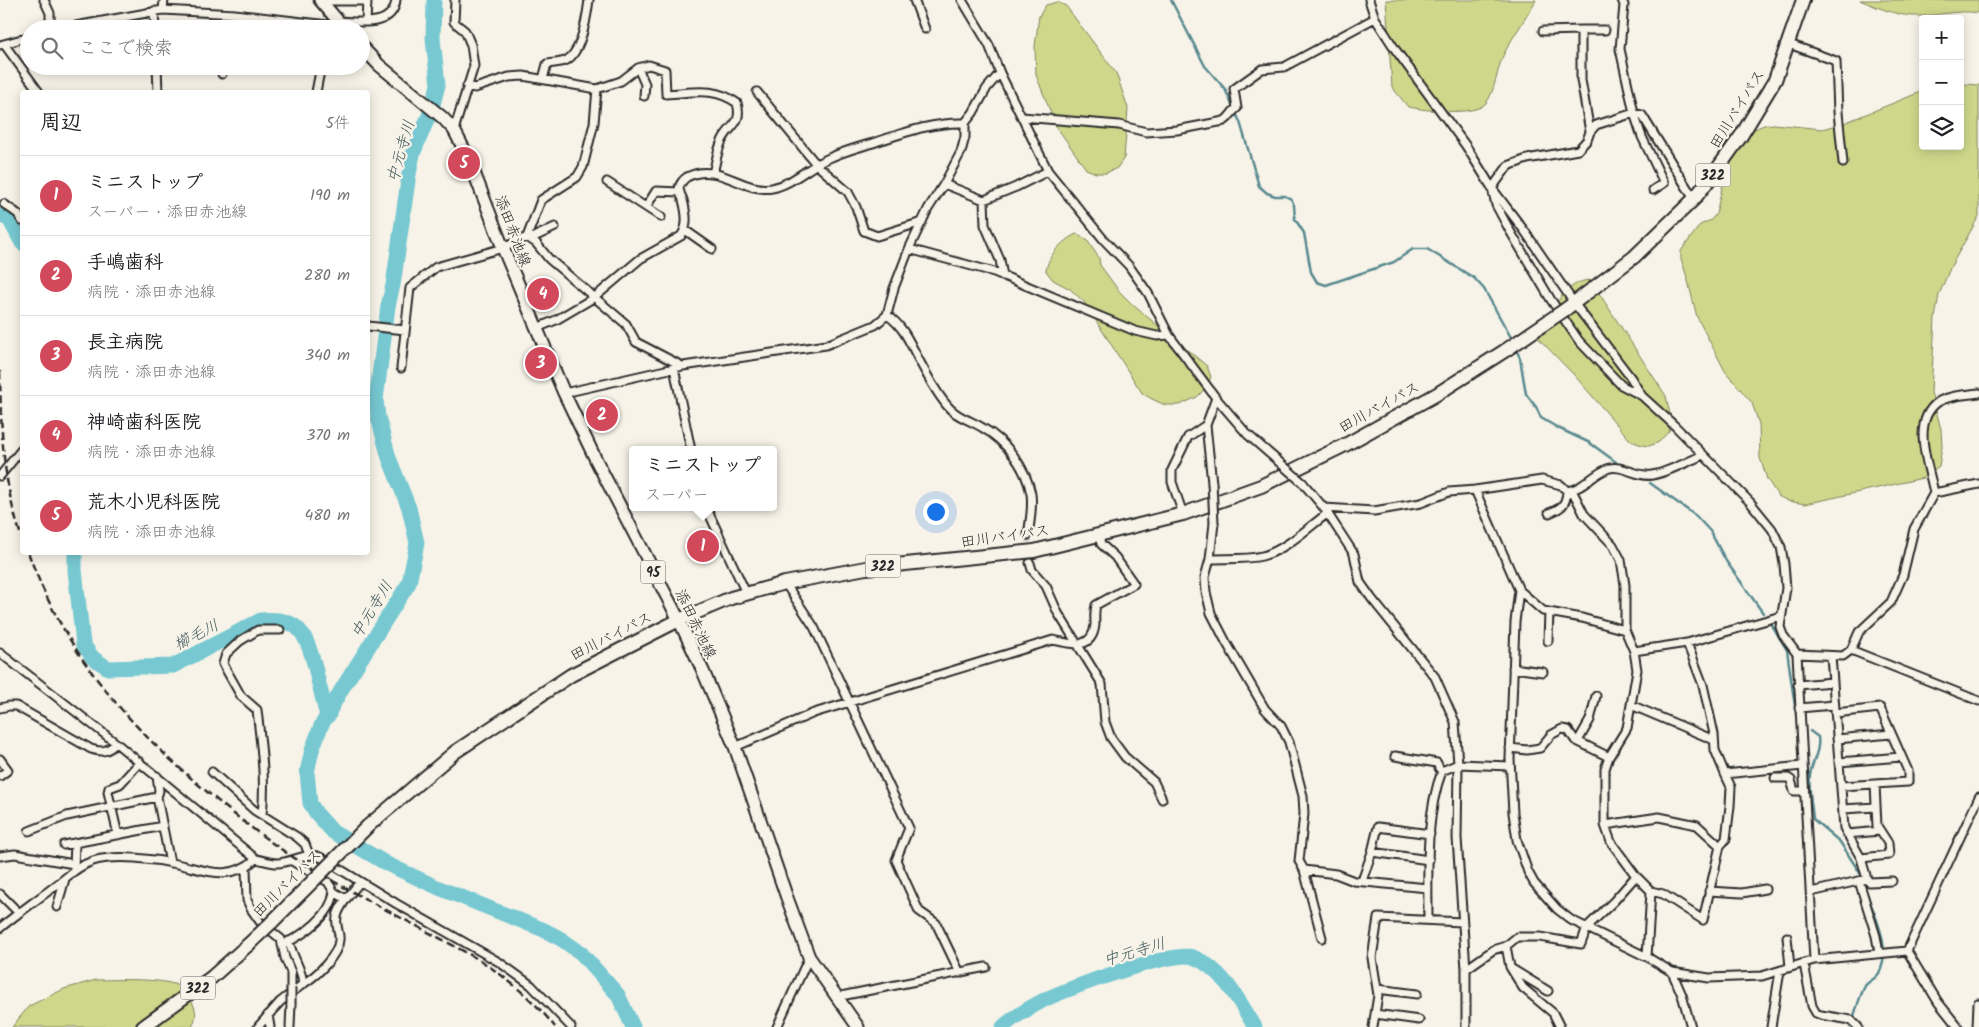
<!DOCTYPE html>
<html lang="ja">
<head>
<meta charset="utf-8">
<style>
  body { margin:0; font-family:Kalam,"Klee One",sans-serif; background:#f2f2f2; color:#202124 }
  .controls { position:absolute; right:15px; top:15px; display:grid; overflow:hidden; border-radius:5px; box-shadow:0 2px 12px #0003 }
  .controls button { width:45px; height:45px; display:grid; place-items:center; padding:0; border:0; border-bottom:1px solid #e0e0e0; background:#fff; color:#202124; font:25px sans-serif }
  .you { position:absolute; left:935px; top:511px; width:18px; height:18px; margin:-12px; border:4px solid #fff; border-radius:50%; background:#1a73e8; box-shadow:0 0 0 8px #1a73e833 }
  .badge { display:grid; place-items:center; width:32px; height:32px; border-radius:50%; background:#d1495b; color:#fff; font-size:16px; font-weight:700 }
  .pin { position:absolute; translate:-50% -50%; border:2px solid #fff; box-shadow:0 1px 5px #0006 }
  .popup { position:absolute; left:629px; top:446px; width:148px; height:65px; box-sizing:border-box; display:grid; place-content:center; border-radius:5px; background:#fff; filter:drop-shadow(0 1px 4px #0005); font-size:16px; white-space:nowrap; color:#757577 }
  .popup b { font-size:19px; color:#202124 }
  .popup::after { content:''; position:absolute; left:50%; top:100%; margin-left:-10px; border:10px solid transparent; border-top-color:#fff }
  .list { margin:0; padding:0; list-style:none }
  h2 { display:flex; justify-content:space-between; align-items:center; height:65px; margin:0; padding:0 20px; font-size:21px }
  h2 small { font-size:16px; font-weight:400; color:#757577 }
  .list li { display:grid; grid-template-columns:32px 1fr auto; gap:15px; align-items:center; box-sizing:border-box; height:80px; padding:0 20px; border-top:1px solid #e0e0e0 }
  .list b { display:block; font-size:19px; white-space:nowrap }
  .list p { margin:0; font-size:16px; white-space:nowrap; color:#757577 }
  .list em { font-size:16px; font-style:normal; color:#757577 }
  .icon { flex:none; width:28px; height:28px; fill:none; stroke:currentColor; stroke-width:2; stroke-linecap:round; stroke-linejoin:round }
  .map { position:relative; flex:none; width:1979px; height:1027px; overflow:hidden }
  .search { position:absolute; background:#fff; box-shadow:0 2px 12px #0003; left:20px; top:20px; width:350px; height:55px; display:flex; align-items:center; gap:12px; box-sizing:border-box; padding:0 18px; border-radius:28px; color:#757577; font-size:19px }
  .panel { position:absolute; background:#fff; box-shadow:0 2px 12px #0003; left:20px; top:90px; width:350px; height:465px; border-radius:5px }
  .map>svg:first-child { display:block }
  .green { fill:#ced88b; stroke:#7c825b }
  .lines { fill:none; stroke-linecap:round; stroke-linejoin:round }
  .stream { stroke:#59898f; stroke-width:2.5 }
  .river { stroke:#77c8d1; stroke-width:15 }
  .street-tunnel { stroke:#cecbc2; stroke-width:7; stroke-dasharray:7 3.5; stroke-linecap:butt }
  .street-casing { stroke:#2b2b2b; stroke-width:11 }
  .primary-casing { stroke:#2b2b2b; stroke-width:15 }
  .highway-casing { stroke:#2b2b2b; stroke-width:16 }
  .street { stroke:#f7f3e8; stroke-width:7 }
  .primary { stroke:#f7f3e8; stroke-width:11 }
  .highway { stroke:#f7f3e8; stroke-width:12 }
  .rail { stroke:#2b2b2b; stroke-width:2.5; stroke-dasharray:8 4; stroke-linecap:butt }
  .street-bridge-casing { stroke:#2b2b2b; stroke-width:11; stroke-linecap:butt }
  .highway-bridge-casing { stroke:#2b2b2b; stroke-width:16; stroke-linecap:butt }
  .street-bridge { stroke:#f7f3e8; stroke-width:7 }
  .highway-bridge { stroke:#f7f3e8; stroke-width:12 }
  .labels { text-anchor:middle; stroke-width:4.5; stroke-linejoin:round; paint-order:stroke }
  .shield { fill:#f7f3e8; stroke:#686764; stroke-width:1 }
  .shield-label { font-size:14px; font-weight:bold; fill:#2b2b2b }
  .street-label { font-size:15px; fill:#2b2b2b; stroke:#f7f3e8 }
  .water-label { font-size:16px; font-style:italic; fill:#425a5d; stroke:#f7f3e8 }
</style>
</head>
<body>
<div class="map">
<svg width="1979" height="1027" viewBox="0 0 1979 1027">
  <rect width="100%" height="100%" fill="#f7f3e8"/>
  <filter id="ink" filterUnits="userSpaceOnUse"><feTurbulence type="fractalNoise" baseFrequency=".02" numOctaves="2"/><feDisplacementMap in="SourceGraphic" scale="10" xChannelSelector="R" yChannelSelector="G"/><feConvolveMatrix kernelMatrix="1 2 1 2 8 2 1 2 1" color-interpolation-filters="sRGB"/></filter>
  <g filter="url(#ink)">
    <path class="green" d="M1386,0H1536C1526,19 1512,37 1503,56C1497,69 1495,92 1486,103C1475,117 1424,110 1408,107L1392,87Z
      M1860,0H1979V13C1957,9 1934,17 1913,16C1895,15 1876,7 1860,0Z
      M1057,2L1066,6L1116,73L1128,108L1124,158L1117,168L1106,173H1096L1086,169L1056,126L1036,75L1035,46L1039,16L1046,5Z
      M1965,84L1979,85V216L1951,266L1939,295L1935,318L1931,392L1941,429L1942,447L1939,466L1923,478L1805,504L1788,501L1778,496L1767,479L1760,458L1759,424L1752,403L1725,371L1697,317L1687,277L1681,259V251L1700,225L1711,220L1716,214L1726,170L1734,149L1750,131L1764,125L1774,124L1822,129L1844,123L1923,91V146H1960V85Z
      M1076,234L1087,240L1099,258L1100,265L1119,291L1134,306L1207,366L1211,377L1207,387L1197,397L1180,405H1165L1152,399L1142,393L1084,302L1070,289L1053,280L1046,271C1048,255 1062,241 1076,234Z
      M1589,280L1593,284L1666,396L1671,419L1669,431L1659,442L1649,446L1642,445L1631,441L1574,375L1539,339C1540,331 1543,327 1547,320C1555,303 1568,282 1589,280Z
      M96,980C114,980 168,977 182,988C186,992 191,999 193,1004C197,1012 196,1019 192,1027H12L29,1006L64,989Z"/>
    <g class="lines">
      <path class="stream" d="M1171,0L1205,66L1225,89L1240,122L1259,186L1267,193L1275,196H1285L1291,199L1294,205L1295,219L1304,233L1311,272L1317,282L1326,285L1394,262L1413,249H1427L1474,278L1484,289L1513,341
        M1516,349L1520,358L1526,394L1536,407L1541,418L1558,428L1590,443L1616,462
        M1650,483L1696,516L1710,531L1726,561L1763,613
        M1772,625L1787,650L1796,714
        M1810,731L1818,737C1820,752 1812,761 1810,775C1808,789 1812,806 1813,819L1840,842L1860,873
        M1850,1027C1855,1015 1859,997 1865,986C1868,981 1876,979 1879,973C1893,948 1873,911 1864,887"/>
      <path class="river" d="M434,0L433,39L438,85L432,108L413,154L409,174L393,285L388,306L376,400L378,417L389,458L409,508L417,543L409,583L343,687L321,726L312,750L307,772L310,803L316,813L333,832L387,864L439,888L544,930L561,939L581,953L618,995L633,1027
        M0,216L9,219L22,243
        M75,552V570L83,644L93,658L108,668L173,666L261,620C300,616 306,635 315,667C318,681 322,695 325,709L329,715
        M1003,1027C1014,1016 1031,1007 1044,1000C1065,989 1173,950 1193,957C1222,968 1240,1002 1255,1027"/>
      <path class="street-tunnel" d="M1028,535L1029,555"/>
      <defs>
        <path id="street" d="M44,0L50,13V29
          M914,0L925,29
          M962,0L989,45L1000,73L1048,171L1104,240L1129,266L1148,293L1169,335L1216,398L1247,434L1278,461
          M1369,0L1375,18L1395,49L1466,146L1492,188L1526,233L1574,303L1631,378L1642,396
          M1622,0L1624,5L1620,49L1634,113L1642,137L1664,183L1653,190
          M321,1H367L366,22
          M163,10L164,0
          M154,11L155,29
          M339,21C359,22 393,28 396,0
          M59,29L163,10L235,14L328,25
          M232,29L235,14
          M1581,30H1605
          M1543,31L1581,30V80L1590,132
          M4,44L39,92
          M1789,44L1836,61L1838,112L1843,163
          M0,45L29,37
          M157,66L158,92
          M638,68L645,84L644,96
          M222,74L223,66
          M543,79L547,64C552,63 562,63 567,60C582,51 587,16 589,0
          M467,86L475,88L509,77L523,76L597,89L621,81L638,68L649,65L665,70L666,94C693,93 713,86 737,103C743,125 729,125 722,141C717,151 716,163 713,173
          M316,92L321,66
          M757,92L816,164L848,192L856,207L864,231L877,236L922,222
          M1022,117L1119,125L1146,132L1177,130L1224,121C1230,118 1231,112 1237,108L1234,89L1262,69L1284,67L1375,18
          M454,130L474,66L471,45L465,31L454,22L455,0
          M607,182L661,217
          M944,184L984,200L1016,187L1048,171
          M1694,199L1642,115L1634,113L1596,125L1590,132L1587,140L1578,150L1527,159L1508,166L1492,188L1496,205L1510,231L1551,300L1579,341L1621,385L1642,396L1675,426L1750,502L1772,529L1781,547L1784,564L1786,588L1780,627L1783,635L1797,654L1814,960
          M984,200L985,225L1000,260L1003,276
          M4,204L18,214L22,221
          M646,207L656,191L680,192
          M685,230L712,249
          M527,237L541,200L577,177L583,167L594,123L597,89
          M530,239L555,227
          M909,249L994,272L1135,331L1157,336L1169,335
          M887,315C905,327 911,346 921,364C928,377 936,392 945,403C954,416 970,420 983,428C1006,441 1026,467 1031,494C1033,507 1030,522 1028,535
          M368,326L405,330
          M537,328L556,320L595,297L640,259L681,236C689,226 686,212 683,200C682,197 679,192 679,189C679,184 684,179 687,177C718,161 742,193 772,188C793,184 809,166 829,158C844,151 860,147 876,142C906,132 933,122 965,123
          M401,368L410,288L436,267L503,248L527,237L536,243L549,259L626,324L636,342L682,366
          M674,368L691,450
          M564,393L683,366L826,345L875,325L887,315L894,288L909,249L928,209L944,184L961,152L965,137V123L973,113L987,88L1000,73
          M0,476L22,449
          M1212,483L1206,425L1216,398
          M1303,483L1324,508L1354,554L1360,582L1372,599L1435,677L1455,722L1458,764L1457,838L1466,969V1027
          M1475,490L1519,590L1543,611L1582,618L1625,630L1634,651L1637,670L1627,728L1609,757L1605,769V825L1611,842L1636,876L1651,891L1647,957
          M1572,490L1584,514L1613,545L1621,560L1625,585V630
          M1934,493L1979,484
          M706,507L746,593
          M1324,508L1374,511L1421,503L1449,492L1475,490L1542,480L1561,485L1567,491C1583,489 1592,475 1607,469C1621,463 1637,478 1652,475C1666,473 1689,461 1703,455
          M1549,513C1562,508 1566,505 1567,491
          M1183,514L1172,482V470L1188,437L1206,425
          M1214,523L1210,559L1205,577L1206,592L1211,613L1226,642L1265,709L1281,726L1289,742L1303,796L1304,814L1299,861L1304,870L1322,938
          M1210,559C1227,558 1245,560 1262,556C1284,551 1309,527 1328,513
          M1030,563L1032,570L1046,586L1058,613L1102,684L1105,722L1111,738L1125,757L1154,782L1162,799
          M785,583L814,627L909,828L896,860L919,911L936,923L960,973
          M1519,590L1515,622L1510,759L1513,813L1517,840L1528,872L1534,883L1557,909L1571,920L1647,957L1672,972L1709,978L1762,976L1814,960L1907,951
          M1548,641L1549,612
          M1687,643L1703,685L1714,734L1715,750L1725,774L1802,766
          M1851,650L1979,701
          M1634,651L1687,643L1781,616
          M0,653L116,743L256,859C263,860 270,863 277,863C292,863 306,851 320,857L397,904L499,962L531,985L571,1027
          M1797,654L1843,656L1851,650L1859,632L1891,602L1903,575L1914,529L1934,493C1929,466 1910,422 1938,402C1949,395 1966,395 1979,393
          M1513,668L1543,672
          M1798,685L1833,682
          M1631,705L1714,740
          M0,708L9,706H16L91,749C103,753 108,751 116,743
          M1799,708L1834,705
          M1835,713L1880,708L1908,771V782L1841,786
          M1837,739L1891,734
          M1578,741L1590,720L1596,696
          M735,747L814,713L1053,640C1071,644 1092,651 1095,625C1095,618 1094,612 1096,605L1134,584L1115,557L1101,544L1099,536
          M1510,748L1527,750L1540,748L1551,735L1562,729L1568,730L1575,740L1609,757
          M1395,756L1437,763L1439,768L1442,771
          M0,759L8,770L0,776
          M1839,762L1901,757
          M212,772L254,810L297,837L305,844L309,855
          M1775,778H1788L1791,780L1794,791H1804
          M157,797L159,791L157,776
          M1843,809L1876,807
          M262,815C266,780 261,745 257,710L241,696L223,664L226,654L240,641L258,630H280
          M1605,825L1659,817L1697,825L1720,846
          M29,831L67,816L157,797L170,863
          M1847,834L1880,831
          M118,835L108,792L109,788L120,784L140,762
          M64,845L163,826
          M1372,852L1378,827L1430,834
          M0,856L15,854L74,864
          M1861,858L1889,855L1888,843L1877,826L1875,784
          M246,867L247,900L251,909L261,923L281,939L285,958L291,972V988
          M74,868L75,843
          M1304,870L1336,874L1354,881L1428,888
          M1867,879L1869,882L1892,881
          M1362,881L1372,852L1429,860
          M1859,881L1876,936L1879,953
          M1651,891L1663,894L1703,920L1720,846L1726,839L1730,806L1731,787L1725,774
          M1709,891L1742,893L1765,889
          M1811,892L1867,879L1861,858L1844,828L1831,656
          M0,894L18,912
          M346,899L360,882
          M57,907L65,879
          M1428,920C1428,871 1425,816 1442,771L1458,764L1510,766
          M0,928C18,913 37,900 55,886C68,877 77,866 93,861C116,854 154,859 177,864C208,871 229,882 256,859
          M1787,937L1790,967
          M282,945C303,935 331,917 334,892L328,882L292,861
          M1506,946L1510,967L1523,988L1553,1013L1560,1027
          M1907,951L1979,797
          M1907,951L1938,1002L1958,1027
          M1804,964L1812,1006L1816,1013L1821,1015L1851,1020L1858,1027
          M1466,969L1493,950L1506,946L1517,937H1540L1581,944L1587,927L1614,901L1636,876
          M1512,969L1548,991
          M1672,972L1682,995L1691,1027
          M303,984C316,976 338,956 339,940C340,935 337,929 337,924C335,915 341,907 346,899L334,892
          M1377,989L1417,994
          M836,997L986,967
          M1375,1014L1419,1020
          M268,1015L270,1027
          M258,1027L280,1002L303,984C303,971 292,957 289,941
          M290,1027L291,1004
          M777,1027L809,957
          M1373,1027L1378,995L1372,958L1378,918L1462,922
          M1771,1027L1780,971
          M1977,1027L1978,1003"/>
        <path id="primary" d="M320,0L345,29
          M361,46L379,65L443,118L454,130L468,157L503,248L564,393L596,460L679,620L703,671L735,747L786,895L809,957L858,1027"/>
        <path id="highway" d="M1566,309L1634,257L1694,199L1716,171L1741,136L1775,80L1803,0
          M368,826L455,752L571,675L679,620L731,598L785,583L866,568L1034,551L1183,514L1261,486L1347,444L1437,394L1506,350
          M271,923L314,880
          M143,1027L212,977L249,944"/>
      </defs>
      <use href="#street" class="street-casing"/>
      <use href="#primary" class="primary-casing"/>
      <use href="#highway" class="highway-casing"/>
      <use href="#street" class="street"/>
      <use href="#primary" class="primary"/>
      <use href="#highway" class="highway"/>
      <path class="rail" d="M0,371C1,430 2,482 22,538
        M28,552C65,655 129,727 212,796C242,821 274,846 307,866C364,900 425,929 483,962C509,980 535,1001 555,1027"/>
      <defs>
        <path id="street-bridge" d="M1278,461L1303,483
          M1212,483L1214,523
          M291,1004V988"/>
        <path id="highway-bridge" d="M1506,350L1566,309
          M314,880L368,826
          M249,944L271,923"/>
      </defs>
      <use href="#street-bridge" class="street-bridge-casing"/>
      <use href="#highway-bridge" class="highway-bridge-casing"/>
      <use href="#street-bridge" class="street-bridge"/>
      <use href="#highway-bridge" class="highway-bridge"/>
    </g>
  </g>
  <g class="labels">
    <g class="shield">
      <rect x="1695.5" y="163.5" width="35" height="23" rx="4"/>
      <rect x="865.5" y="554.5" width="35" height="23" rx="4"/>
      <rect x="640.5" y="560.5" width="25" height="23" rx="4"/>
      <rect x="180.5" y="976.5" width="35" height="23" rx="4"/>
    </g>
    <g class="shield-label">
      <text x="1713" y="180">322</text>
      <text x="883" y="571">322</text>
      <text x="653" y="577">95</text>
      <text x="198" y="993">322</text>
    </g>
    <g class="street-label">
      <text transform="translate(1737 109) rotate(-58)" y="5">田川バイパス</text>
      <text transform="translate(513 231) rotate(69)" y="5">添田赤池線</text>
      <text transform="translate(1379 407) rotate(-29)" y="5">田川バイパス</text>
      <text transform="translate(1005 536) rotate(-8)" y="5">田川バイパス</text>
      <text transform="translate(696 624) rotate(64)" y="5">添田赤池線</text>
      <text transform="translate(611 636) rotate(-27)" y="5">田川バイパス</text>
      <text transform="translate(287 883) rotate(-45)" y="5">田川バイパス</text>
    </g>
    <g class="water-label">
      <text transform="translate(400 151) rotate(-74)" y="6">中元寺川</text>
      <text transform="translate(371 609) rotate(-58)" y="6">中元寺川</text>
      <text transform="translate(196 634) rotate(-27)" y="6">櫛毛川</text>
      <text transform="translate(1134 951) rotate(-16)" y="6">中元寺川</text>
    </g>
  </g>
</svg>
<div class="controls">
<button>+</button>
<button>−</button>
<button><svg class="icon" aria-label="layers" viewBox="0 0 24 24"><path d="M12 4l9 5-9 5-9-5zM3 14l9 5 9-5"/></svg></button>
</div>
<div class="you"></div>
<div class="pin badge" style="left:703px;top:546px">1</div>
<div class="popup"><b>ミニストップ</b>スーパー</div>
<div class="pin badge" style="left:602px;top:415px">2</div>
<div class="pin badge" style="left:541px;top:363px">3</div>
<div class="pin badge" style="left:543px;top:294px">4</div>
<div class="pin badge" style="left:464px;top:163px">5</div>
<div class="search"><svg class="icon" aria-label="search" viewBox="0 0 24 24"><circle cx="10" cy="10" r="6"/><path d="M15 15l6 6"/></svg>ここで検索</div>
<section class="panel">
<h2>周辺<small>5件</small></h2>
<ul class="list">
<li><span class="badge">1</span><div><b>ミニストップ</b><p>スーパー · 添田赤池線</p></div><em>190 m</em></li>
<li><span class="badge">2</span><div><b>手嶋歯科</b><p>病院 · 添田赤池線</p></div><em>280 m</em></li>
<li><span class="badge">3</span><div><b>長主病院</b><p>病院 · 添田赤池線</p></div><em>340 m</em></li>
<li><span class="badge">4</span><div><b>神崎歯科医院</b><p>病院 · 添田赤池線</p></div><em>370 m</em></li>
<li><span class="badge">5</span><div><b>荒木小児科医院</b><p>病院 · 添田赤池線</p></div><em>480 m</em></li>
</ul>
</section>
</div>
</body>
</html>
